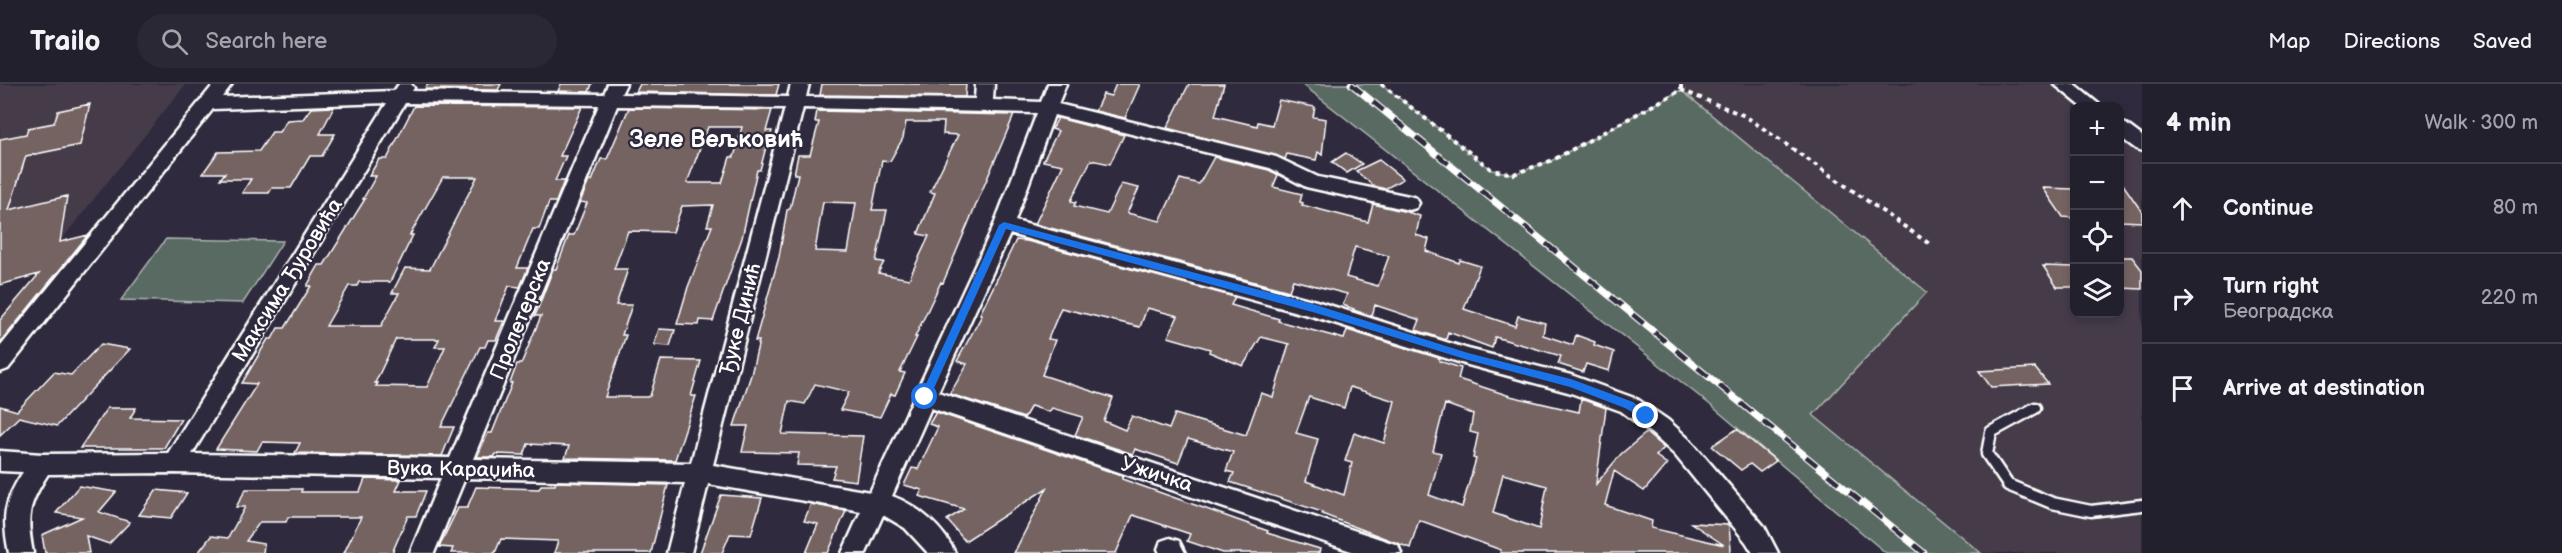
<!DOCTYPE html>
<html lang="en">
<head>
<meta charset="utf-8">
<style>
  body { margin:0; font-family:"Balsamiq Sans",sans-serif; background:#2b2836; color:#f1f3f6 }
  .controls { position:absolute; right:18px; top:18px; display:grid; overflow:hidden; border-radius:12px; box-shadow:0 3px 9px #0003 }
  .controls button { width:54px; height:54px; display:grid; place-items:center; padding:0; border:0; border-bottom:2px solid #403e4a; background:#23202e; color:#f1f3f6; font:30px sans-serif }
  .stop { position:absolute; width:18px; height:18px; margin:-14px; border:4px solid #1a73e8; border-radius:50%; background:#fff }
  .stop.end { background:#1a73e8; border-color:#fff; box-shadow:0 2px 6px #0008 }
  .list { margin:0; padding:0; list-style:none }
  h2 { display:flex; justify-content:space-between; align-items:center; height:78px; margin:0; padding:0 24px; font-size:26px }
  h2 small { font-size:20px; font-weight:400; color:#a3a3aa }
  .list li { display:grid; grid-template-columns:39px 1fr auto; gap:18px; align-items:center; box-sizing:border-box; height:90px; padding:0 24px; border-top:2px solid #403e4a }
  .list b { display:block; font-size:22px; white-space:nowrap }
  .list p { margin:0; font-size:20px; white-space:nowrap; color:#a3a3aa }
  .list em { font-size:20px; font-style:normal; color:#a3a3aa }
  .icon { flex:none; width:33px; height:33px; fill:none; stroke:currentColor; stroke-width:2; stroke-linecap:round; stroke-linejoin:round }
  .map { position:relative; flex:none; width:2142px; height:469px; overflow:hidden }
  header { display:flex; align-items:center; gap:36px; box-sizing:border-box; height:84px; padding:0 30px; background:#23202e; border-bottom:2px solid #403e4a }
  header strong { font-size:28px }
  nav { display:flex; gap:33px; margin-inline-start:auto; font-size:21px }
  .search { width:420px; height:54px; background:#2b2836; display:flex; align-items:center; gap:15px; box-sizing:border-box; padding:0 21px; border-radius:33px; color:#a3a3aa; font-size:22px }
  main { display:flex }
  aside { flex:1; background:#23202e }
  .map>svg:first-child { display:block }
  .built { fill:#443b48 }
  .green { fill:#586a62; stroke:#acb4b0; stroke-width:1.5 }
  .building { fill:#756362; stroke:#fff; stroke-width:1.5; fill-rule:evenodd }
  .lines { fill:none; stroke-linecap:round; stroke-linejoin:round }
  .service-casing { stroke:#fff; stroke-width:15 }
  .minor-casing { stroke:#fff; stroke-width:5 }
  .path { stroke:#fff; stroke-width:4; stroke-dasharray:4.5 4.5; stroke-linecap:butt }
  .service { stroke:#2f2a3d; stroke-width:10 }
  .minor { fill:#2f2a3d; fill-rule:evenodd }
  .rail-casing { stroke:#fff; stroke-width:7 }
  .rail { stroke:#2f2a3d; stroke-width:4.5; stroke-dasharray:14; stroke-linecap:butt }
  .route { fill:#1a73e8 }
  .labels { text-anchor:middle; stroke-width:4.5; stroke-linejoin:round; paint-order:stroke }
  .street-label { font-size:21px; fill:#fff; stroke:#2f2a3d }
  .quarter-label { font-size:24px; font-weight:bold; fill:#fff; stroke:#2f2a3d }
</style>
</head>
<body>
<header>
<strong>Trailo</strong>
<div class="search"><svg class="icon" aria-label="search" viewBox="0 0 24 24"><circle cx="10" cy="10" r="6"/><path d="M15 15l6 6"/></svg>Search here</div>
<nav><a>Map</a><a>Directions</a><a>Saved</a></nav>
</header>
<main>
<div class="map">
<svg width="2142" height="469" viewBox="0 0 2142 469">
  <rect width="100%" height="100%" fill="#2f2a3d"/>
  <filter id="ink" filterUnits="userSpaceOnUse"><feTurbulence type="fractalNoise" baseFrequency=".0167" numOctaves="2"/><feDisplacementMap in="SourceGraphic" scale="12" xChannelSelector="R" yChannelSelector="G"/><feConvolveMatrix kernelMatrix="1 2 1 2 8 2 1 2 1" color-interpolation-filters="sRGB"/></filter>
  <g filter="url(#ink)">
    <path class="built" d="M0,0H186L62,155L0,172Z
      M1681,0H2063L2092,22H2074V230H2120V44L2142,61V469H1981L1813,331L1681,6Z"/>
    <path class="green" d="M1302,0H1381L1492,86L1514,90L1553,76L1681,6L1927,208L1813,331L1981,469H1886L1708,319Z
      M166,155L283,157L243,219L121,216Z"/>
    <path class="building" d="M428,0H501L498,6L425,5Z
      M561,0H592L589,8L558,7Z
      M640,0H779L776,11L636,8Z
      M822,0H966L965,13L820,11Z
      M1116,0H1140L1125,34L1095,27L1103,10L1111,12Z
      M1189,0H1224L1215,32L1257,42L1258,38L1272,41L1279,16L1315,23L1313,33L1326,35L1322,71L1318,68L1316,76L1287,70L1285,75L1167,44Z
      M90,20L80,61L26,72L9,126L67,112L60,158L88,151L0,259V236L39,190L0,201V55L26,50L28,44L54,39L58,27Z
      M414,22L582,23L560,72H566L555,97H564L556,118H549L539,145H533L517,184H528L520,203L509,202L495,237H504L496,256H488L485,263H480L441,343H454L442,372L295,369L300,359L262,358L257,367L216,365L257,300L242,299L268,255H272L278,244H285L311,202H307L319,181H324L365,115H363L376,92H369L379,75H387ZM443,93H477L430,185L405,184L392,209H399L381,242H326L349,202H357L359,198H390L413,151H410ZM396,255H439L435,263H445L427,303L376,302L378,299H375Z
      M334,23L320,50H335L322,72H310L291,104H272L269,109H242L251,95H220L225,89H203L218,68L259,67L272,48H279L287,36L303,35L311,24Z
      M629,24L772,26L766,47H772L768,63H766L760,86H757L742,154L713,237L700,236L699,241L677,240L688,203L712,142H707L713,121L682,122L673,148L628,147L614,185H628L616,221H632L622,251H626L605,313H647L650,312L661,276L701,277L691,312H696L675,376L565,374L569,362L528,360L524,371L496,370L494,373H477L488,349H492L512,299H510L517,280H521L541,232H535L553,185H556L569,151H574L587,119L580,118L589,97H592L601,75H607ZM708,43H742L734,73H730L722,99H687Z
      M817,27L1014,31L943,199L941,198L915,253H917L900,288L905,289L895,311L891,310L880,333L840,326L849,308L815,300L805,320L789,317L782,350L863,352L856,397L832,394L836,382L797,381L799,369L742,368L748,342H734L751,291L759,257H755L779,173L787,126L790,125L798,90H794L798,71H810L819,38H815ZM906,38H944L943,50L958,51L930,108L935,109L918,150L929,152L909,195L878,189L884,178L876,177L887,126H872L882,76L890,77L903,54ZM823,118L856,119L848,168L815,167Z
      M1058,34L1124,51L1110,80L1091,76L1071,117L1076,118L1074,122L1107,130L1121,100L1139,104L1127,129L1160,137L1180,95L1199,100L1214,73L1269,86L1278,91L1273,103L1302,110L1300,118L1303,119L1302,121L1368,138L1373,120L1407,128L1420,132L1416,151L1429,155L1426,167L1459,179L1460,176L1480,182L1464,225L1515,242L1518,232L1545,239L1543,251L1573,261L1576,251L1595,258L1594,261L1614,268L1609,287L1586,280L1583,288L1558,280L1561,272L1495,253L1492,264L1448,248L1446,256L1416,246L1420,236L1375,221L1372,232L1353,226L1354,225L1343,221L1347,210L1293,196L1289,207L1035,140L1063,81L1043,77L1058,47L1052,45ZM1355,163L1389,172L1378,202L1346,193Z
      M1346,69L1362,80L1347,89L1332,78Z
      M1379,76L1403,95L1385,105L1374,102L1356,87Z
      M2120,96L2142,128V138L2120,137Z
      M2043,104L2074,105V134L2063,133Z
      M1016,156L1027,157L1235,213L1231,221L1279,235L1278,237L1344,255L1347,246L1439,274V277L1461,284L1458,295L1510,312L1579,328L1581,315L1606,324L1596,400L1621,370L1646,349L1664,364L1656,372L1667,380L1644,407L1614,387L1605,421L1652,437L1651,444L1724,461L1691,439L1729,441L1731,466L1730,469H1500L1501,466L1419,436L1410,464L1322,430V428L1230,398L1234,389L1226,387L1233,368L1188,355L1178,379L1135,365L1133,370L1075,351L1083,333L1052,324L1049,328L1031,322L1024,334L950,310L967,280L957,277L982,231L980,230ZM1061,224L1140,243L1147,224L1178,232L1168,253L1210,265L1209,268L1243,282L1261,253L1289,260L1273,313L1261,309L1246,351L1175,330L1169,345L1132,332L1125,346L1104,337L1113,314L1042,291L1055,256L1048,255ZM1350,303L1395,317L1384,359L1354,349L1345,377L1352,379L1344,411L1306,397L1318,355L1296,349L1309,313L1344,324ZM1445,320L1473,330L1470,348L1478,350L1473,374L1476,375L1462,423L1429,411L1441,369L1433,367ZM1503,390L1547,402L1539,445L1493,429Z
      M2120,173H2132L2142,186V205L2120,204Z
      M2043,182L2074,183V203H2057Z
      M659,245L675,246L670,262L654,261Z
      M101,260L130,265L57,342L19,333L0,351V322L17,327L54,288L71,291Z
      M2035,284L2048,300L1991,303L1979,287Z
      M107,324H136L130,334L181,335L164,364H80Z
      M936,328L1123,392L1122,395L1268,447L1267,449L1320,465L1319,469H1223L1187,457L1190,450L1133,431L1116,469H1014L1047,404L965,457L947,436L964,425L919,412L922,406L904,401L912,384L918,385L938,343L929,340Z
      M1737,345L1776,377L1760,388L1750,380L1741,386L1712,362Z
      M365,395L401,396L396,407H426L416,432H408L392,469H344L361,433H288L286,438H260L246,457L264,460L263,469H198L211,452L228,454L245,423H236L246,405H302L301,408H360Z
      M556,398L668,401L651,469H554L558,457L501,455L495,469H451L453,464L439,463L458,424H467L476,403L539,405L541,401H555Z
      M79,402L116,408L99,428L130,438L109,460L86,452L89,469H45L42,451L82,433L56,429Z
      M156,406L187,409L171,434L139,431Z
      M721,411L762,414L751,451L730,450L722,469H700Z
      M811,420L846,427L828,469H806L818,440L804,437Z"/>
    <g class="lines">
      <defs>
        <path id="service" d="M2035,324L1991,348L1987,370L2008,401L2052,419L2091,427L2142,421"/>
        <path id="minor" d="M214,0H232L222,13L394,7L399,0H411L414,4L412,7L604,10L608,0H626L621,10L788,13L791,0H809L806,13L975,15L976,0H994L993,16L1041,18L1048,0H1066L1058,20L1276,73L1318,93L1409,112L1416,114L1419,119L1416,124L1409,126L1306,103L1270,84L1054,31L1015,137L1316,217L1468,265L1571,291L1637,315L1668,336L1691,357L1764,442L1778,469H1753L1746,458L1675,371L1652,350L1621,327L1568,308L1468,281L1315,233L1010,150L938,308L1389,458L1398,461L1401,469H1357L931,324L892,412C917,421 944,444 955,469H928L905,444L883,431L866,469H842L861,427L708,400L691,469H667L685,399L465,394L434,469H410L441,394L174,389L48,390C28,421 26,432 33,469H9C2,435 3,418 23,388L0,387V367L42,370L168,369L387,19L213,25L8,285L0,288V263ZM405,19L599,21L450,374L192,370ZM617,22L785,24L691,379L473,375ZM803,24L1037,29L994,141L870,408L713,381Z
          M2054,0H2074L2101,22H2081Z
          M2120,38L2126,40L2142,52V67L2136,65L2120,53Z
          M1170,454L1179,457L1185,469H1160L1158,465L1161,457Z"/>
      </defs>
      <use href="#service" class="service-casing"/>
      <use href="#minor" class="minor-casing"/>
      <path class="path" d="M1381,0L1492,86L1514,90L1553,76L1681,6V0
        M1681,6L1745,32L1931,161"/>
      <use href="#service" class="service"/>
      <use href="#minor" class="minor"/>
      <defs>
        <path id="rail" d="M1351,0L1924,469"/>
      </defs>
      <use href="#rail" class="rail-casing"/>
      <use href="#rail" class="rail"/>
    </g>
  </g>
  <path class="route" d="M1004,138L1316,221L1468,269L1571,295L1633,318L1651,332L1646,336L1625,324L1570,303L1468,276L1316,229L1006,145L930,313L929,316H922L920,313L999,141Z"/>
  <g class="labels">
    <g class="street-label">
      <text transform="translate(287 196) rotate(-58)" y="7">Максима Ђуровића</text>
      <text transform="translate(520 235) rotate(-68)" y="7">Пролетерска</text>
      <text transform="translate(740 235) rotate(-76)" y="7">Ђуке Динић</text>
      <text transform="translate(461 385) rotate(1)" y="7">Вука Караџића</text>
      <text transform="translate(1157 390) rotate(18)" y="7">Ужичка</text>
    </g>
    <g class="quarter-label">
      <text x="716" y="63">Зеле Вељковић</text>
    </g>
  </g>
</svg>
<div class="controls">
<button>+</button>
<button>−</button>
<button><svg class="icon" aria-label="locate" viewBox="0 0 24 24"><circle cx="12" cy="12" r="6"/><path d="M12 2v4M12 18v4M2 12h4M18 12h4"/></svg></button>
<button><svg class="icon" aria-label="layers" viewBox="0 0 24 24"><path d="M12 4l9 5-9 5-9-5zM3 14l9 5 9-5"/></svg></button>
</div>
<div class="stop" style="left:925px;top:313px"></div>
<div class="stop end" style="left:1646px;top:332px"></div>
</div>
<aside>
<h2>4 min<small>Walk · 300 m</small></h2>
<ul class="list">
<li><svg class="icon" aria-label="ahead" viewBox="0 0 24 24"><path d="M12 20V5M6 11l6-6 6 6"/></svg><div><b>Continue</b></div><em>80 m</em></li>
<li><svg class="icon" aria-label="right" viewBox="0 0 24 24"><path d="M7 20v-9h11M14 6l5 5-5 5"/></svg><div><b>Turn right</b><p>Београдска</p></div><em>220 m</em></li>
<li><svg class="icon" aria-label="arrive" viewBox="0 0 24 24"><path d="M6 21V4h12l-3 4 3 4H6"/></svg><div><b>Arrive at destination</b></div></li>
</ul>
</aside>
</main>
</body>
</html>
